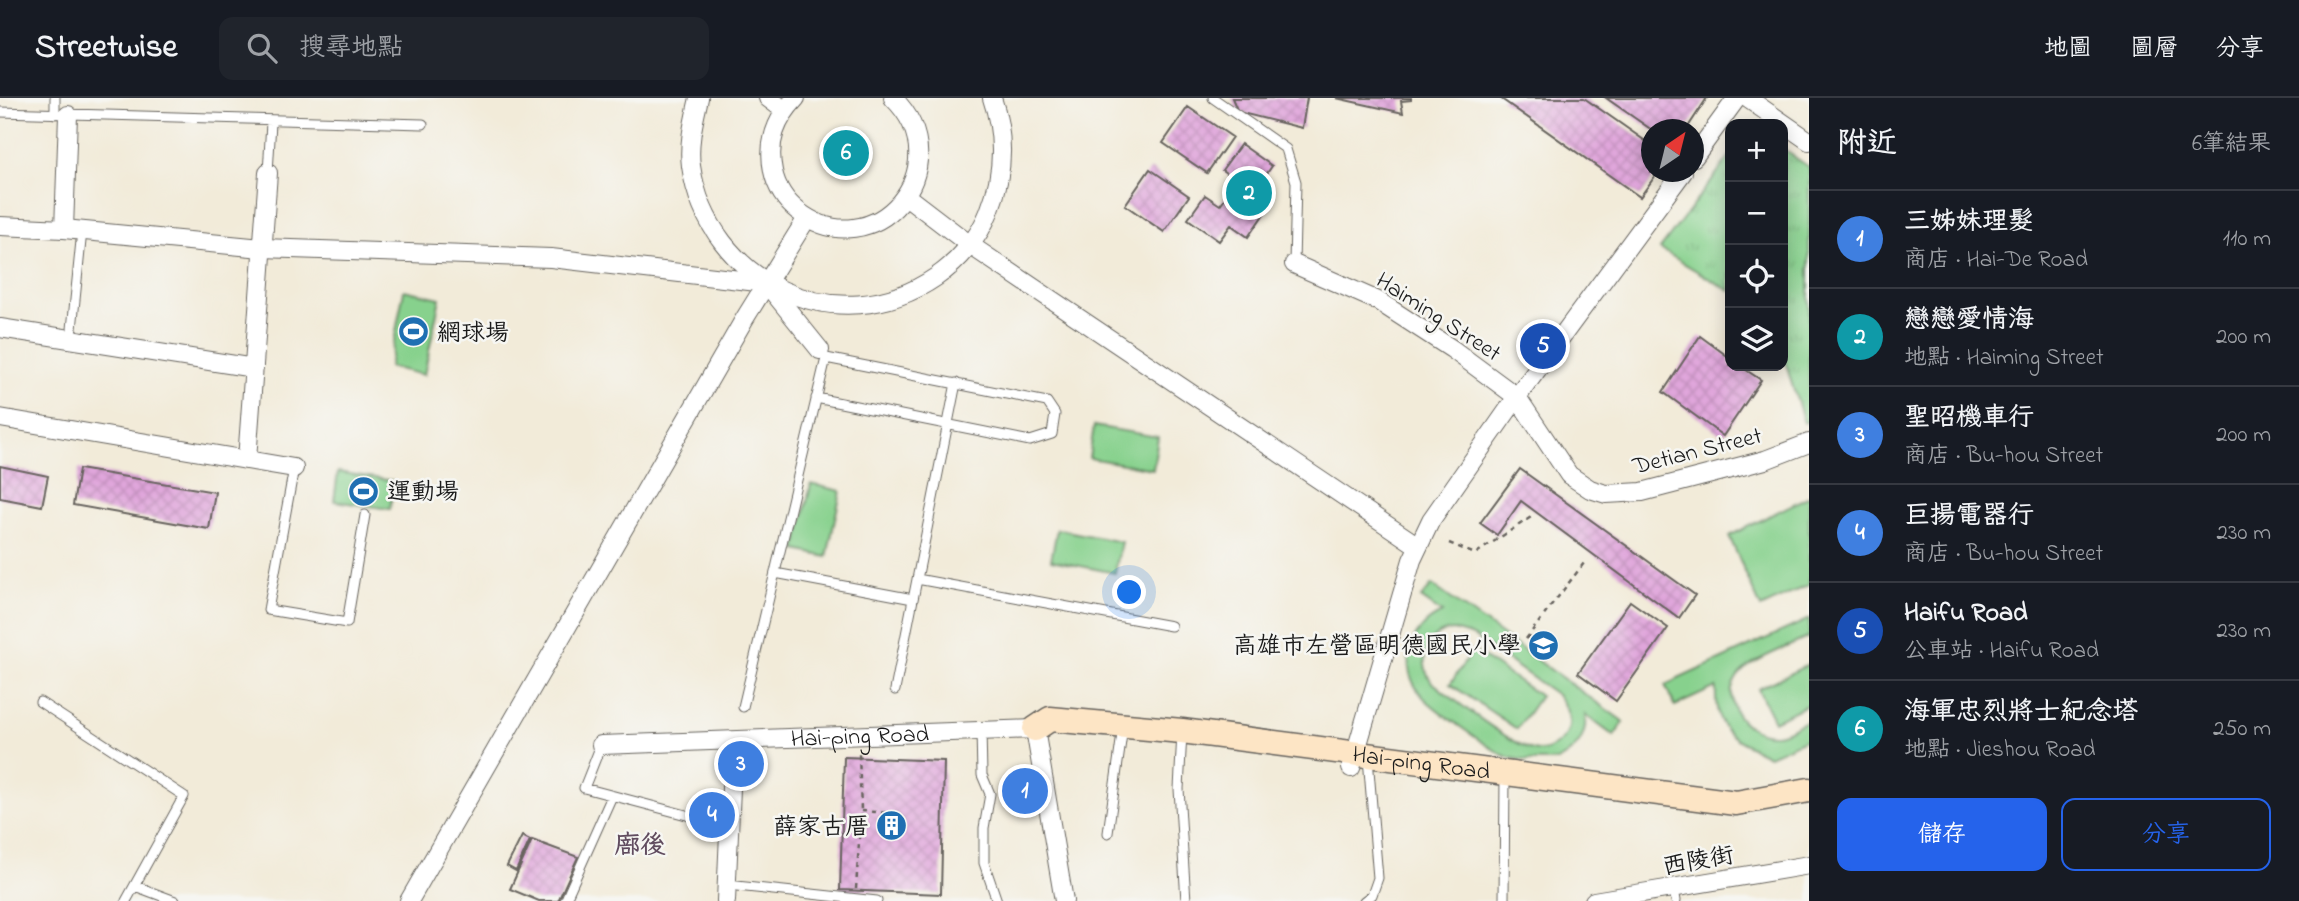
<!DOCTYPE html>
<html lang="zh-TW">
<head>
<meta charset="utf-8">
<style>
  body { margin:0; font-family:"Indie Flower","LXGW WenKai TC",sans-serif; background:#20242c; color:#f1f3f6 }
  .controls { position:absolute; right:21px; top:21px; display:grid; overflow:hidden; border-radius:14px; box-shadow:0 4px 18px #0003 }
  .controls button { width:63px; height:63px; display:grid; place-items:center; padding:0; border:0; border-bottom:2px solid #363941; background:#171b24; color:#f1f3f6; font:35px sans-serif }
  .compass { position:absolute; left:1641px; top:21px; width:63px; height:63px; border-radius:50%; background:#171b24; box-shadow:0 4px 18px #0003; rotate:35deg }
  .you { position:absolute; left:1130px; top:495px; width:24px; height:24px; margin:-18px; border:5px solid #fff; border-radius:50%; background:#1a73e8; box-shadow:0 0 0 10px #1a73e833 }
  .badge { display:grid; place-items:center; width:46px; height:46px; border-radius:50%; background:#2563eb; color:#fff; font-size:23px; font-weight:700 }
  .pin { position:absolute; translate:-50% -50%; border:4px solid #fff; box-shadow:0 2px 7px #0006 }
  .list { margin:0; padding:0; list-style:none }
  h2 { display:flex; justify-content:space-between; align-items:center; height:91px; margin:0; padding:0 28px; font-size:30px }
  h2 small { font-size:23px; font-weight:400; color:#9ea1a6 }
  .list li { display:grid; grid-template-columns:46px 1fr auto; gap:21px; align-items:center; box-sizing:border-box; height:98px; padding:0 28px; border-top:2px solid #363941 }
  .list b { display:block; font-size:26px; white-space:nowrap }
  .list p { margin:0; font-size:23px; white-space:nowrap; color:#9ea1a6 }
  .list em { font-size:23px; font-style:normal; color:#9ea1a6 }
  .actions { display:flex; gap:14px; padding:21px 28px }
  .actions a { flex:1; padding:16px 0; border:2px solid #2563eb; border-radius:14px; text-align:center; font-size:24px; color:#2563eb }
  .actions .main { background:#2563eb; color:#fff }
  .icon { flex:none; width:38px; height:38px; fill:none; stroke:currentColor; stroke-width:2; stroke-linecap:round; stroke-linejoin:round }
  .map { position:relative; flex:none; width:1809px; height:803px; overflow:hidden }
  header { display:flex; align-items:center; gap:42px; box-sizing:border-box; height:98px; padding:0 35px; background:#171b24; border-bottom:2px solid #363941 }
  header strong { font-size:33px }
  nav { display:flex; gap:38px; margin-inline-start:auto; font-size:24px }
  .search { width:490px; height:63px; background:#20242c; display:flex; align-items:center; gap:18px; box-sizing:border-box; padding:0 24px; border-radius:14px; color:#9ea1a6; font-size:26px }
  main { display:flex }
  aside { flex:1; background:#171b24 }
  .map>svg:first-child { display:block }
  .grass { fill:url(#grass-tufts); stroke:#527654; stroke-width:2 }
  .green { fill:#87d18d; stroke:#527654; stroke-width:2; fill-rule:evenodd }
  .building { fill:url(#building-cross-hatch) }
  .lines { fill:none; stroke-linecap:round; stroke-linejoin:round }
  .lane-casing { stroke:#67645e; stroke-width:11 }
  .street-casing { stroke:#67645e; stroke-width:20 }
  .secondary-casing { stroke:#67645e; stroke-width:27 }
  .path { stroke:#67645e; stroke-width:2.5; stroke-dasharray:5 5; stroke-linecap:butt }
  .lane { stroke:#fff; stroke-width:9 }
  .street { stroke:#fff; stroke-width:18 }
  .secondary { stroke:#fde5c5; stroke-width:24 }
  .labels { text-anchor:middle; stroke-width:5; stroke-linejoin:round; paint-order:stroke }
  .street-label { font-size:24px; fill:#1c1c1c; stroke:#f6f6f2 }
  .poi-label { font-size:24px; fill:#1c1c1c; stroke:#f6f6f2; text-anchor:start }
  .neighbourhood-label { font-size:26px; font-weight:bold; fill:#614c5f; stroke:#f6f6f2 }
</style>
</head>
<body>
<header>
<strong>Streetwise</strong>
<div class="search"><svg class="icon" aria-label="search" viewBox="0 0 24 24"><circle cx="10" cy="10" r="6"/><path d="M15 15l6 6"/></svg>搜尋地點</div>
<nav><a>地圖</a><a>圖層</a><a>分享</a></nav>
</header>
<main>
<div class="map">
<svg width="1809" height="803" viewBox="0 0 1809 803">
  <defs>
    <pattern id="grass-tufts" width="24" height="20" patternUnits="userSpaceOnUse" patternTransform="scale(1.75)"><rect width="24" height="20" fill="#87d18d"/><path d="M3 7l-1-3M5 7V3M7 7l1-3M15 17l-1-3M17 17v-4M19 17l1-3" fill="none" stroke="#74b379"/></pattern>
    <pattern id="building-cross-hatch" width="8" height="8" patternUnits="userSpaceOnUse" patternTransform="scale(1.75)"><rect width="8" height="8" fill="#e0a6db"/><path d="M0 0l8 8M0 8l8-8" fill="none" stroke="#c08ebb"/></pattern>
  </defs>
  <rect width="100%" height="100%" fill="#f6f6f2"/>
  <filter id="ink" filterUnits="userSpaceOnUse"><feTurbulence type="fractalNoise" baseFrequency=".0143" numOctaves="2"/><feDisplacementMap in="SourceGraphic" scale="14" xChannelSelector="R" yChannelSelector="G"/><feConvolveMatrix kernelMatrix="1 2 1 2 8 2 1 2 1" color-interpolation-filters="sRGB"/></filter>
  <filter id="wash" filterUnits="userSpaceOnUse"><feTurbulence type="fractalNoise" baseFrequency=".00686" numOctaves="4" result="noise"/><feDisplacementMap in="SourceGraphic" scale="28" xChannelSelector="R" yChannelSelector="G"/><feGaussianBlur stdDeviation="1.57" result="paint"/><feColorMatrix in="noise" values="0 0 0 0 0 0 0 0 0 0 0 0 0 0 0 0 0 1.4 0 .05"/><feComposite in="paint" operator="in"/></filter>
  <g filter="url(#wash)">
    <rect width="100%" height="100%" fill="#f2ebd9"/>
    <path class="grass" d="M1783,51L1809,69V323L1804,325L1783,257Z
      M1730,58V193L1660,151Z"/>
    <path class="green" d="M404,192L440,200L424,277L389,269Z
      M1094,328L1158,339L1153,371L1089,360Z
      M338,374L394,383L390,411L334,403Z
      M811,386L841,393L827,459L796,452Z
      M1809,398V487L1761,510L1729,438Z
      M1057,431L1121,444L1115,475L1051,462Z
      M1432,487L1624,624L1614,638L1585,617C1588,639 1576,653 1557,663C1542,663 1517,664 1503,657C1485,647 1438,614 1424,600C1396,571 1408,530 1442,515L1421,500ZM1453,532L1473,538L1557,597C1566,608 1574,623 1566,637C1561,645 1550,653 1539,653C1519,653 1449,598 1431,583C1418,561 1425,535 1453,532Z
      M1809,521V539C1789,549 1763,557 1746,570C1714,595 1739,637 1775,636C1785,636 1799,626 1809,622V640L1769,658C1731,639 1714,634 1716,589L1675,608L1665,587Z
      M1473,552L1540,598L1517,631L1450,586Z
      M1809,566V606L1774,623L1758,591Z"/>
    <g id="blocks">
      <path class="building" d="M1232,0H1307L1302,30L1238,14Z
        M1336,0H1411V2L1401,3L1403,15Z
        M1500,0H1584L1651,47V74H1658L1640,99Z
        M1606,0H1707L1686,32H1652Z
        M1188,9L1232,39L1207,75L1163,45Z
        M1241,46L1272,68L1259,87L1270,94L1266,100L1272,104L1248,139L1231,127L1219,143L1188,121L1205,97L1220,107L1237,83L1222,72Z
        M1150,71L1189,98L1164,134L1125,107Z
        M1700,238L1730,260V268H1740L1761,282L1723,338L1663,294Z
        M0,368L48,378L42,408L0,400Z
        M79,371L215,394L209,431L73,407Z
        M1520,371L1695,497L1679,520L1521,403L1497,437L1480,425Z
        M1630,503L1668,530L1616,603L1578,575Z
        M844,659L944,663L941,796L840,792Z
        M522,738L530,742L516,773L507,768Z
        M532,742L578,759L558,803H539L510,791Z"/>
    </g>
  </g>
  <g filter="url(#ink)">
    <use href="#blocks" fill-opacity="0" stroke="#67645e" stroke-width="2"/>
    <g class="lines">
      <defs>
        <path id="lane" d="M1213,0L1286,51L1296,84L1294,166
          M0,14L423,26
          M55,16V0
          M268,75L271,24
          M71,241L82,133
          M816,300L1030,343L1052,336L1055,316L1047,304L826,260L820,252
          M294,370L268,512L347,525L365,417
          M775,475L913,501
          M917,481L1171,528
          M895,592L956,285
          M40,604L184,698L126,803
          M743,609L826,260
          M981,632L982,677L990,696L984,730V765L997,803
          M1182,635L1179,691L1186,803
          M601,647L584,690L728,728
          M1108,735L1123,629
          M727,787L877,803
          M135,788L175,803
          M1674,791L1676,803
          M565,803L612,698
          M1364,803L1372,797L1378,780L1368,660
          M1504,803L1505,678"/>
        <g id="street">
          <path d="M699,0C694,22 688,45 691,68C708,185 838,246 936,179C959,163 979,140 989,114C1004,76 1005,38 992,0"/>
          <path d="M768,0L784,12"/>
          <path d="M796,0C776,21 767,44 773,73C776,89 786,104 798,113C873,172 963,69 893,0"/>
          <path d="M1747,0L1809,43"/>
          <path d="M1694,59L1737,0"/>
          <path d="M906,98L970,147L1418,448"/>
          <path d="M0,128L64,131L262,150L551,160L766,185L820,252"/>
          <path d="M64,131L68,17"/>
          <path d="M1294,166L1378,203L1452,251L1517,299L1569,377L1590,391L1606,396L1642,394L1765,362L1809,345"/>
          <path d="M0,230L254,270"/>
          <path d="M0,320L294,370"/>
          <path d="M247,362L268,75"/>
          <path id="s1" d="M601,647L1035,631L1064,803"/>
          <path d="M1351,670L1412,462L1431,422L1517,299L1683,74"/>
          <path d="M409,803L745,220L807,120"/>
          <path d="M726,803L733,645"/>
          <path d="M1594,803L1809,767"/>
        </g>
        <g id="secondary">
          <path id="s2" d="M1035,631L1050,621L1182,633L1736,705L1809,692"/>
        </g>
      </defs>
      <use href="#lane" class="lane-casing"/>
      <use href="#street" class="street-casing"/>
      <use href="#secondary" class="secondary-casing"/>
      <path class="path" d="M1449,445L1475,456L1531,419
        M1526,541L1584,465
        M861,713L888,715
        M856,791L861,713L859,654"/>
      <use href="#lane" class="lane"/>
      <use href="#street" class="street"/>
      <use href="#secondary" class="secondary"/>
    </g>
  </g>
  <defs>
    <symbol id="stadium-disc" viewBox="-11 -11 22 22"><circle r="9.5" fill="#1f6fb2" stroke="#f6f6f2"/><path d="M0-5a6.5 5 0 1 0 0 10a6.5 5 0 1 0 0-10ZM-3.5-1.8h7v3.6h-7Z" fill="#fff"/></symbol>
    <symbol id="school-disc" viewBox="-11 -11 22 22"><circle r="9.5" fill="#1f6fb2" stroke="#f6f6f2"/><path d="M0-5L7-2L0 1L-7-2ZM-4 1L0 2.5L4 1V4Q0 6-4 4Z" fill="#fff"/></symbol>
    <symbol id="building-disc" viewBox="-11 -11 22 22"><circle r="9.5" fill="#1f6fb2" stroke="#f6f6f2"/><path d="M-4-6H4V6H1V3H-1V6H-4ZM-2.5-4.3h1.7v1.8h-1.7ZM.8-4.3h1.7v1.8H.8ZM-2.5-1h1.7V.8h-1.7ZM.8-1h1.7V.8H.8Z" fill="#fff"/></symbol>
  </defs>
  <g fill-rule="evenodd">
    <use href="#stadium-disc" x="396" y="216" width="35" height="35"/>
    <use href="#stadium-disc" x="346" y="376" width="35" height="35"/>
    <use href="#school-disc" x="1526" y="530" width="35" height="35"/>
    <use href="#building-disc" x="874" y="710" width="35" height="35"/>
  </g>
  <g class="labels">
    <g class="street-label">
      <text transform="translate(1439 218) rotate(33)" y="8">Haiming Street</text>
      <text transform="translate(1697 352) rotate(-14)" y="8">Detian Street</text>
      <text dy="8" stroke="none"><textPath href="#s1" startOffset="259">Hai-ping Road</textPath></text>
      <text dy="8" stroke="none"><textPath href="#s2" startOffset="392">Hai-ping Road</textPath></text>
      <text transform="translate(1698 762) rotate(-10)" y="8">西陵街</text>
    </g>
    <g class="poi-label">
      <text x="437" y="242">網球場</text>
      <text x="387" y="401">運動場</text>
      <text x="1521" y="555" text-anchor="end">高雄市左營區明德國民小學</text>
      <text x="869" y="736" text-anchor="end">薛家古厝</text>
    </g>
    <g class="neighbourhood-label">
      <text x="640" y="755">廍後</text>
    </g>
  </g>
</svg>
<div class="controls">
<button>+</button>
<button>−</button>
<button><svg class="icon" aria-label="locate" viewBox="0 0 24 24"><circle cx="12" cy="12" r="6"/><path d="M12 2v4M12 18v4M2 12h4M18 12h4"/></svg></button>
<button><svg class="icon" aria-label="layers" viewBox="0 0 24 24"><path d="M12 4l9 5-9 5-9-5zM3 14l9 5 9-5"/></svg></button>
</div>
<svg class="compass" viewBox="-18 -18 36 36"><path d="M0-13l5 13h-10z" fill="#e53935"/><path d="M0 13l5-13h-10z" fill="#9ea1a6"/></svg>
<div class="you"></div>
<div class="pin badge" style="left:1025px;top:693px;background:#3f7fe0">1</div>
<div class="pin badge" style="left:1249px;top:95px;background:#0f9aa8">2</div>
<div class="pin badge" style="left:741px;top:666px;background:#3f7fe0">3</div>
<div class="pin badge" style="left:712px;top:717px;background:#3f7fe0">4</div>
<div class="pin badge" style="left:1543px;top:248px;background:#1a4fb4">5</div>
<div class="pin badge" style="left:846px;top:55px;background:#0f9aa8">6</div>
</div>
<aside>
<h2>附近<small>6筆結果</small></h2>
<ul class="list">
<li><span class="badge" style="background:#3f7fe0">1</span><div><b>三姊妹理髮</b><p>商店 · Hai-De Road</p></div><em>110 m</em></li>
<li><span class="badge" style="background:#0f9aa8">2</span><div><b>戀戀愛情海</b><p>地點 · Haiming Street</p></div><em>200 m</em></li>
<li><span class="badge" style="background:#3f7fe0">3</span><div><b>聖昭機車行</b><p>商店 · Bu-hou Street</p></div><em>200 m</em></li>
<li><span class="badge" style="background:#3f7fe0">4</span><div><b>巨揚電器行</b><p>商店 · Bu-hou Street</p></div><em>230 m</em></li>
<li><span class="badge" style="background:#1a4fb4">5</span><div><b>Haifu Road</b><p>公車站 · Haifu Road</p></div><em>230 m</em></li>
<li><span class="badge" style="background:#0f9aa8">6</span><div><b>海軍忠烈將士紀念塔</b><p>地點 · Jieshou Road</p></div><em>250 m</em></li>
</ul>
<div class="actions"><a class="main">儲存</a><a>分享</a></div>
</aside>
</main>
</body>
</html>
